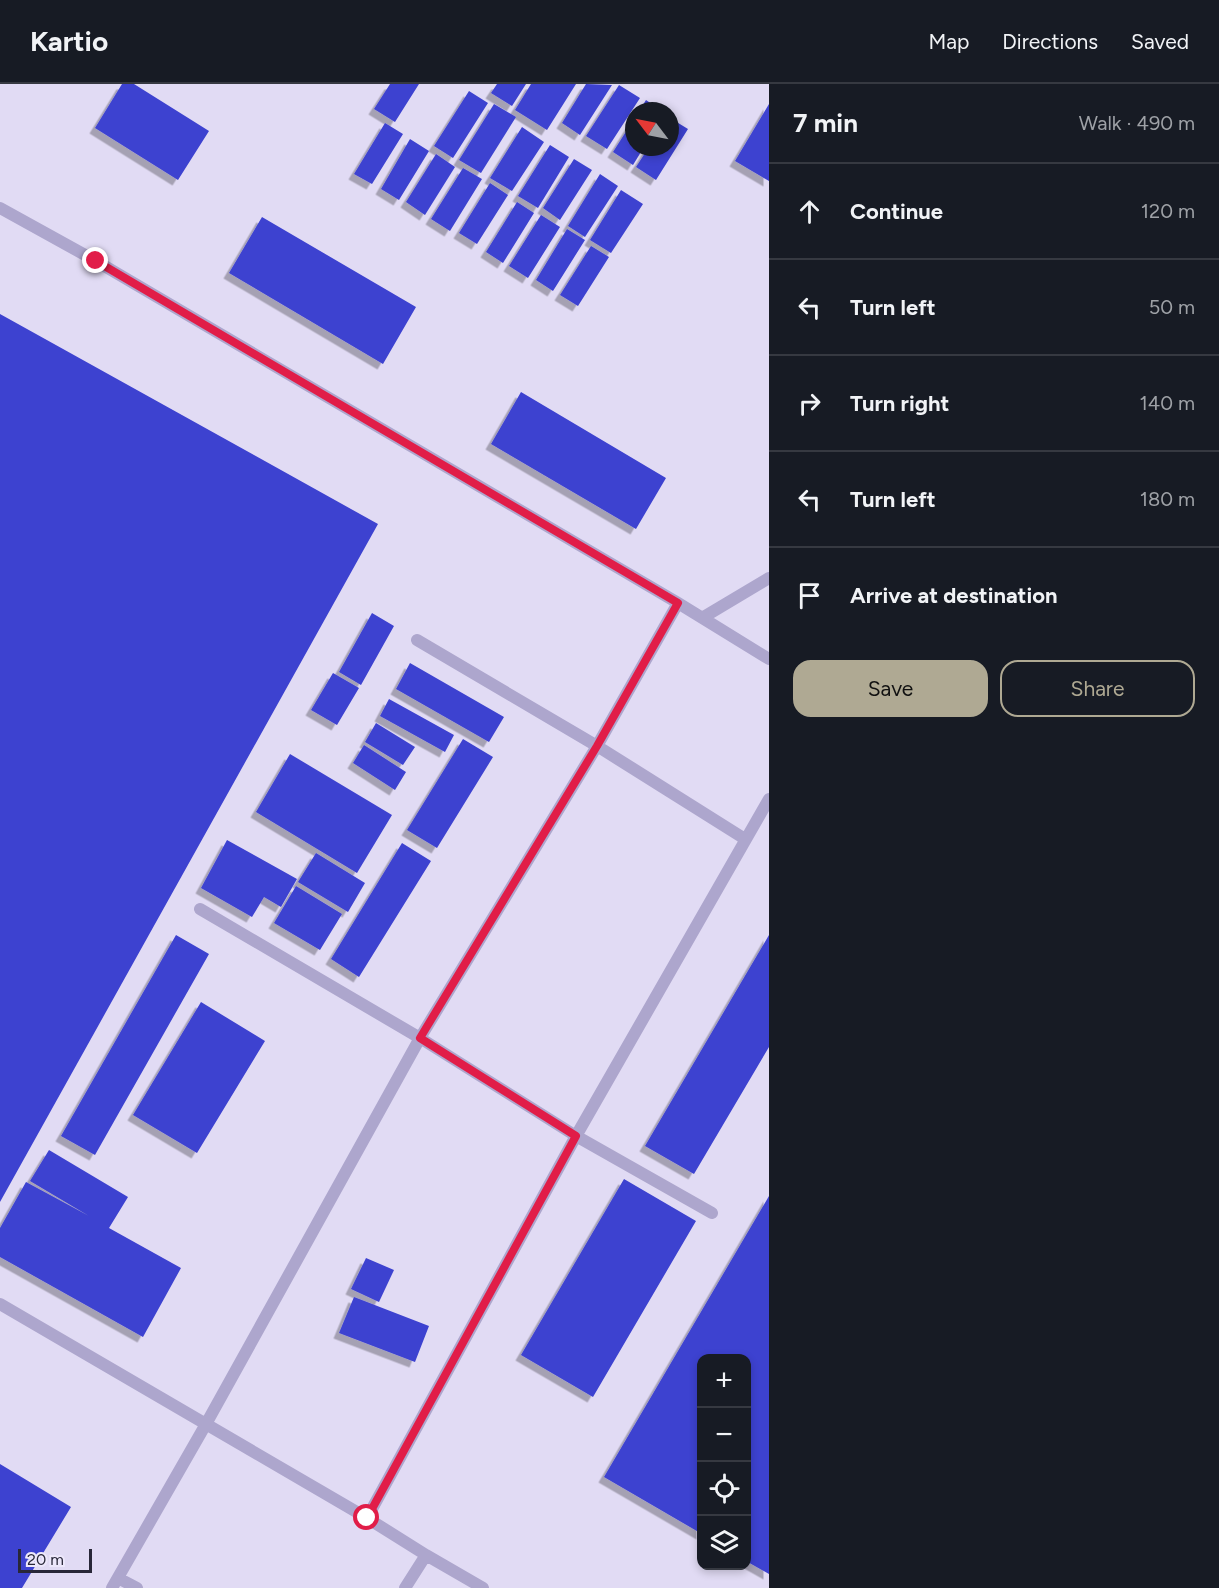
<!DOCTYPE html>
<html lang="en">
<head>
<meta charset="utf-8">
<style>
  body { margin:0; font-family:Figtree,sans-serif; background:#242831; color:#f1f3f6 }
  .controls { position:absolute; right:18px; bottom:18px; display:grid; overflow:hidden; border-radius:12px; box-shadow:0 3px 9px #0003 }
  .controls button { width:54px; height:54px; display:grid; place-items:center; padding:0; border:0; border-bottom:2px solid #363941; background:#171b24; color:#f1f3f6; font:30px sans-serif }
  .compass { position:absolute; left:625px; top:18px; width:54px; height:54px; border-radius:50%; background:#171b24; box-shadow:0 3px 9px #0003; rotate:302deg }
  .scale { position:absolute; left:18px; bottom:15px; width:74px; box-sizing:border-box; padding-left:6px; border:3px solid #282738; border-top:0; font-size:16px; line-height:21px; white-space:nowrap; color:#282738; -webkit-text-stroke:4px #ede8fb; paint-order:stroke }
  .stop { position:absolute; width:18px; height:18px; margin:-14px; border:4px solid #e11d48; border-radius:50%; background:#fff }
  .stop.end { background:#e11d48; border-color:#fff; box-shadow:0 2px 6px #0008 }
  .list { margin:0; padding:0; list-style:none }
  h2 { display:flex; justify-content:space-between; align-items:center; height:78px; margin:0; padding:0 24px; font-size:26px }
  h2 small { font-size:20px; font-weight:400; color:#9ea1a6 }
  .list li { display:grid; grid-template-columns:39px 1fr auto; gap:18px; align-items:center; box-sizing:border-box; height:96px; padding:0 24px; border-top:2px solid #363941 }
  .list b { display:block; font-size:22px; white-space:nowrap }
  .list em { font-size:20px; font-style:normal; color:#9ea1a6 }
  .actions { display:flex; gap:12px; padding:18px 24px }
  .actions a { flex:1; padding:14px 0; border:2px solid #afa993; border-radius:18px; text-align:center; font-size:21px; color:#afa993 }
  .actions .main { background:#afa993; color:#111 }
  .icon { flex:none; width:33px; height:33px; fill:none; stroke:currentColor; stroke-width:2; stroke-linecap:round; stroke-linejoin:round }
  .map { position:relative; flex:none; width:769px; height:1504px; overflow:hidden }
  header { display:flex; align-items:center; gap:36px; box-sizing:border-box; height:84px; padding:0 30px; background:#171b24; border-bottom:2px solid #363941 }
  header strong { font-size:28px }
  nav { display:flex; gap:33px; margin-inline-start:auto; font-size:21px }
  main { display:flex }
  aside { flex:1; background:#171b24 }
  .map>svg:first-child { display:block }
  .building { fill:#3d42d0; filter:url(#shadow) }
  .lines { fill:none; stroke-linecap:round; stroke-linejoin:round }
  .lane { stroke:#ada6cd; stroke-width:12 }
  .route { stroke:#e11d48; stroke-width:8 }
</style>
</head>
<body>
<header>
<strong>Kartio</strong>
<nav><a>Map</a><a>Directions</a><a>Saved</a></nav>
</header>
<main>
<div class="map">
<svg width="769" height="1504" viewBox="0 0 769 1504">
  <defs>
    <filter id="shadow"><feDropShadow dx="-5.5" dy="5.5" stdDeviation="0" flood-color="#0004"/></filter>
  </defs>
  <rect width="100%" height="100%" fill="#e1dbf4"/>
  <path class="building" d="M122,0H134L209,47L178,96L95,44Z
    M390,0H419L395,38L374,25Z
    M497,0H526L512,22L491,9Z
    M531,0H576L547,46L515,26Z
    M586,0L612,1L580,51L562,39Z
    M619,1L640,14L607,65L586,52Z
    M469,7L488,19L453,74L434,62Z
    M646,16L662,27H639Z
    M494,20L516,33L481,89L459,76Z
    M769,20V97L735,77Z
    M670,34L688,45L656,96L636,83L649,63H670Z
    M634,35V63H644L633,81L613,68Z
    M385,39L403,50L372,100L354,90Z
    M522,43L544,58L512,107L490,94Z
    M410,55L429,67L399,116L381,105Z
    M550,61L569,73L538,124L518,112Z
    M436,70L455,83L425,131L406,118Z
    M574,75L592,86L560,136L543,124Z
    M463,84L482,95L450,147L431,135Z
    M600,90L618,102L585,153L568,142Z
    M490,99L508,111L477,160L459,149Z
    M621,106L643,120L611,169L590,156Z
    M517,118L534,129L503,179L486,168Z
    M541,131L560,143L528,194L509,182Z
    M262,133L416,223L383,280L229,189Z
    M567,145L585,156L553,207L536,196Z
    M591,162L609,173L578,222L560,211Z
    M0,230L378,440L0,1118Z
    M521,308L666,394L636,445L491,360Z
    M372,529L394,542L361,601L339,588Z
    M410,579L504,633L489,658L396,605Z
    M333,589L359,604L337,641L311,626Z
    M389,615L454,651L445,668L380,632Z
    M376,639L415,663L403,681L365,658Z
    M463,655L493,673L437,764L407,746Z
    M364,661L406,688L395,706L353,679Z
    M290,670L392,731L357,789L256,728Z
    M227,756L297,795L281,823L264,813L252,833L201,804Z
    M402,759L431,777L359,893L331,875Z
    M316,769L365,799L348,828L298,798Z
    M296,802L342,830L320,866L274,839Z
    M176,851L209,870L95,1071L61,1052Z
    M769,851V963L694,1090L645,1062Z
    M201,918L265,957L197,1069L133,1031Z
    M49,1066L128,1113L109,1144L181,1184L143,1253L0,1173V1144L26,1098L89,1132L30,1097Z
    M624,1095L696,1137L593,1313L521,1271Z
    M769,1112V1490L746,1477V1274H702V1450L604,1393Z
    M366,1174L394,1186L379,1218L351,1205Z
    M354,1213L429,1242L415,1278L339,1249Z
    M0,1380L71,1423L22,1504H0Z"/>
  <g class="lines">
    <path class="lane" d="M0,124L96,177L678,519L769,575
      M702,534L769,494
      M417,556L597,662L745,755
      M200,825L420,954L576,1052L712,1129
      M0,1220L367,1434L426,1471L483,1504
      M367,1434L576,1052L769,715
      M118,1494L137,1504
      M112,1504L206,1340L420,954L597,662L678,519
      M405,1504L426,1471"/>
  </g>
  <g class="lines">
    <path class="route" d="M96,177L678,519L597,662L420,954L576,1052L367,1434"/>
  </g>
</svg>
<div class="controls">
<button>+</button>
<button>−</button>
<button><svg class="icon" aria-label="locate" viewBox="0 0 24 24"><circle cx="12" cy="12" r="6"/><path d="M12 2v4M12 18v4M2 12h4M18 12h4"/></svg></button>
<button><svg class="icon" aria-label="layers" viewBox="0 0 24 24"><path d="M12 4l9 5-9 5-9-5zM3 14l9 5 9-5"/></svg></button>
</div>
<svg class="compass" viewBox="-18 -18 36 36"><path d="M0-13l5 13h-10z" fill="#e53935"/><path d="M0 13l5-13h-10z" fill="#9ea1a6"/></svg>
<div class="scale">20 m</div>
<div class="stop" style="left:367px;top:1434px"></div>
<div class="stop end" style="left:96px;top:177px"></div>
</div>
<aside>
<h2>7 min<small>Walk · 490 m</small></h2>
<ul class="list">
<li><svg class="icon" aria-label="ahead" viewBox="0 0 24 24"><path d="M12 20V5M6 11l6-6 6 6"/></svg><div><b>Continue</b></div><em>120 m</em></li>
<li><svg class="icon" aria-label="left" viewBox="0 0 24 24"><path d="M17 20v-9H6M10 6l-5 5 5 5"/></svg><div><b>Turn left</b></div><em>50 m</em></li>
<li><svg class="icon" aria-label="right" viewBox="0 0 24 24"><path d="M7 20v-9h11M14 6l5 5-5 5"/></svg><div><b>Turn right</b></div><em>140 m</em></li>
<li><svg class="icon" aria-label="left" viewBox="0 0 24 24"><path d="M17 20v-9H6M10 6l-5 5 5 5"/></svg><div><b>Turn left</b></div><em>180 m</em></li>
<li><svg class="icon" aria-label="arrive" viewBox="0 0 24 24"><path d="M6 21V4h12l-3 4 3 4H6"/></svg><div><b>Arrive at destination</b></div></li>
</ul>
<div class="actions"><a class="main">Save</a><a>Share</a></div>
</aside>
</main>
</body>
</html>
